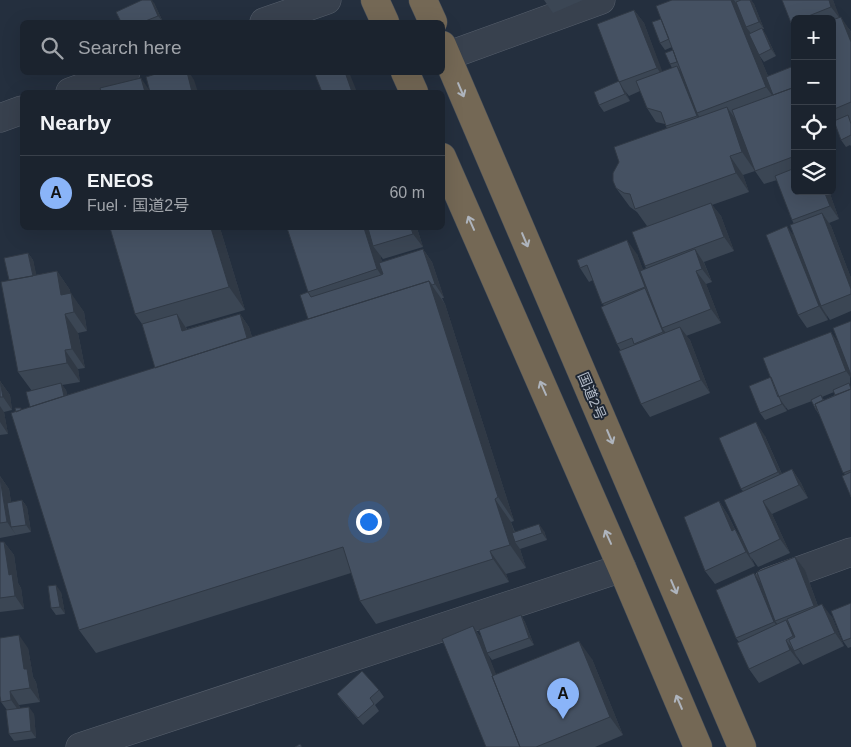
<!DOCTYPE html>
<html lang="en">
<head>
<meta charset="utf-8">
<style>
  body { margin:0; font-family:Helvetica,"Noto Sans JP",sans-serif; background:#282f3a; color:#f1f3f6 }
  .controls { position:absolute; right:15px; top:15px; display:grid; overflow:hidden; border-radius:8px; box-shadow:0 5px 20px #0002 }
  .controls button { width:45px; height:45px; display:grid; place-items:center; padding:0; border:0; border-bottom:1px solid #39404a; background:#1b232e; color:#f1f3f6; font:25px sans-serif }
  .you { position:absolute; left:368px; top:521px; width:18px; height:18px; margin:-12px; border:4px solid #fff; border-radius:50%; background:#1a73e8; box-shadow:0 0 0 8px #1a73e833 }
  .badge { display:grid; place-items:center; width:32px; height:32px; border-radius:50%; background:#8ab4f8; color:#111; font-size:16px; font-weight:700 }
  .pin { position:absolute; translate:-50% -41px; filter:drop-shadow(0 1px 2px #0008) }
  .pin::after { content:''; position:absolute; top:26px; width:18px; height:15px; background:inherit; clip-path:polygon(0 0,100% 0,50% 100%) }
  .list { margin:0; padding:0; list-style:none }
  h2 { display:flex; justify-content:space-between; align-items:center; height:65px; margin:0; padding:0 20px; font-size:21px }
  h2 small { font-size:16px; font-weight:400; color:#a0a4aa }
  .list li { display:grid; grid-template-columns:32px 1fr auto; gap:15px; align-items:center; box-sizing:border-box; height:75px; padding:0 20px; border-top:1px solid #39404a }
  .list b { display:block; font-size:19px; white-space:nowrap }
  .list p { margin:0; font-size:16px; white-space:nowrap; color:#a0a4aa }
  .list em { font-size:16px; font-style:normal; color:#a0a4aa }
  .icon { flex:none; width:28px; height:28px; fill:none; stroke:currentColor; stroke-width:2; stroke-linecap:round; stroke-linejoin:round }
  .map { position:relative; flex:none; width:851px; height:747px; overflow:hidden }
  .search { position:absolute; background:#1b232e; box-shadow:0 5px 20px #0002; left:20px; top:20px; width:425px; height:55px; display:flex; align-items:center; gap:12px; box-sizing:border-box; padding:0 18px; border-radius:8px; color:#a0a4aa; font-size:19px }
  .panel { position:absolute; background:#1b232e; box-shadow:0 5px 20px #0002; left:20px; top:90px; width:425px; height:140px; border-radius:8px }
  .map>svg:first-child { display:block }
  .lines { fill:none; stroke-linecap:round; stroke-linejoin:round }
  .minor-casing { stroke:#565f6c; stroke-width:29 }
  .highway-casing { stroke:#434c59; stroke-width:29 }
  .minor { stroke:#38414e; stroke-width:28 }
  .highway { stroke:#746855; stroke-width:28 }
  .wall { fill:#3b4654; fill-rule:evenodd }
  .shaded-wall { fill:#303945 }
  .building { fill:#455162; stroke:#303945 }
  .oneway { stroke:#aeb4bd }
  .labels { text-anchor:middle; stroke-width:4; stroke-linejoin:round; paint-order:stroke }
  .street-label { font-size:14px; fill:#b4bcc9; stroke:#1d2633 }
</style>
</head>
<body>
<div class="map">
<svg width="851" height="747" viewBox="0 0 851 747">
  <rect width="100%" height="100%" fill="#242f3e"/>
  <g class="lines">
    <defs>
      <path id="minor" d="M264,22L327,0
        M447,56L601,0
        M70,92L126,72
        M0,118L22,110
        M768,582L851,552
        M80,747L622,568"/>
      <path id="highway" d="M375,0L385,22
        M423,0L433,22
        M442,45L742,747
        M405,72L414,92
        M442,157L622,568L698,747"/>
    </defs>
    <use href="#minor" class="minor-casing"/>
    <use href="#highway" class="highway-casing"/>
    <use href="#minor" class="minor"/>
    <use href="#highway" class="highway"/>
  </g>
  <path class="wall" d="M544,0H583L553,13Z
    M672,0H751L754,4L764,29H762L766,35L776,56L764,62L759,55L768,76L791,67L795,72V191H829L839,219L829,223L831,226L851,278V311L830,320L826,314L828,320L807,328L798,315L793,235L794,224L792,220L777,180L764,184L755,171L743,175L749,192L712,205L721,216L734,251L704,262L712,282L706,284L721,323L686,336L690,340L710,393L650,417L641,404L621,351L617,344L604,306L593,280L589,282L580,268L577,260L637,254L643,270L646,268L645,266L647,226L637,212L630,207L616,188L667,129L665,124L656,122L647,108L640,91L629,96L625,91L630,101L604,112L599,105L619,81L634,10L644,23L662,72L672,68L670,64L673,50L672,47L665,50L660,43L661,19Z
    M782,0H833L839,17L850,30L851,32V146L850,145L846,147L841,140L834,121L832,118V19H795V28L791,23Z
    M154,3L163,22H121Z
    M110,228H220L245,310L186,327L187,329L240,314L249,327L252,337L308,319V292L287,228H417L423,247L383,259L380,255L382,262L423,249L432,262L444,298H442L445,304L514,521L511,522L515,532L544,531L547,540L520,549L526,568L506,574L509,582L376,624L360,601L351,573L96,653L79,630L22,410L30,407L37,390L32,391L18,372L9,280L28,253L33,260L36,275L57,271L70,290V293L84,312L87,331L78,333L85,368L78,369L80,382L62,385L66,390L67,395L155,368L142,324L135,314Z
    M851,321L850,386L851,497L845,475L820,416L816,410L812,401L788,410L785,406L787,411L765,420L760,413L771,377L839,343ZM834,392L835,395L824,400L822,397Z
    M0,381L10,395L12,410L4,412L8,434L0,435Z
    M765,436L782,474L792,469L801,483L808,498L772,514L790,553L758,567L751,557L755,566L715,584L705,571L719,501L728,515L735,529L741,538L743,491L741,489Z
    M0,476L9,489L11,502L22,500L27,507L31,532L0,538Z
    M0,542H4L14,555L18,583L21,588L24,609L0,612Z
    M795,557L805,570L818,606L832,617L844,646L803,665L796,655L800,663L759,683L749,669L739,642L736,638Z
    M61,592L65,614L56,615L51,608Z
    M851,603V647L848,648L843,641Z
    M521,615L525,622L534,645L492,660L487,653Z
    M473,626L482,639L496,675L592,659L623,735L595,747H486Z
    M28,648L33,677L36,682L40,702L19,705L20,708L34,714L36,738L14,741L9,734L7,710L1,702Z
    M379,690L384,697L375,705L379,711L363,725L342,701L337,694Z"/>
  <path class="shaded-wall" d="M151,0H152L154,3L163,22L158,16Z
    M731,0H734L740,9L746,27L750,32L778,101L777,102L766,87Z
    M750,0H751L754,4L764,29L759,22Z
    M829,0H833L841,20L831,7Z
    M634,10L644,23L666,81L657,68Z
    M841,17L851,32V42Z
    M762,28L766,35L776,56L771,49Z
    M677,66L686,79L697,113L703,123L706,129L697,116Z
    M187,72H189L194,80L198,92H192Z
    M345,72H349L357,92H352Z
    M141,78L150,91V92H145Z
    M620,84L625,91L630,101L625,94Z
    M727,107L740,126L755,171L742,152Z
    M730,156L743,175L749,192L736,173Z
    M824,191H829L839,219L830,206Z
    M711,203L721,216L734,251L724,237Z
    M822,213L831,226L851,278V289Z
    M787,226L796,239L821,306L826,314L828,320L819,306Z
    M211,228H220L245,310L229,287Z
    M364,228H371L373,246L380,255L390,288L377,269Z
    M411,228H417L423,247L413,234Z
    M627,240L637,254L655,300L645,287Z
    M423,249L432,262L444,298L435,284Z
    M695,249L704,263L712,282L702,269Z
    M28,253L33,260L41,294L36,287Z
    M57,271L70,290L74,312L61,295Z
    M696,271L706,284L721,323L711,309Z
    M429,281L445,304L514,521L498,497Z
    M645,288L654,302L662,328L669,337L672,346L663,332Z
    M71,293L84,312L87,331L74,312Z
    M65,314L78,333L85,368L72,349Z
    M177,314L186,328L191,344L182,331Z
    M240,314L249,327L258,358L249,344Z
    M680,327L690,340L710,393L701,380Z
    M831,332L840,345L851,373V378L846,371Z
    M65,350L78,369L80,382L67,363Z
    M0,381L10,395L12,410L3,397Z
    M61,383L66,390L73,418L68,411Z
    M780,399L785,406L787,411L782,404Z
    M0,406L4,412L8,434L0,422Z
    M756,422L765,436L787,486L778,472Z
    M792,469L801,483L808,498L799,485Z
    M0,476L9,489L15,527H11L16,535L7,522Z
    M495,499L511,522L517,541L515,542L520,549L526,568L510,545Z
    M22,500L27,507L31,532L26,525Z
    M719,501L728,515L742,544L732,531Z
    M763,501L772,514L790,553L780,539Z
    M539,524L544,531L547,540L542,533Z
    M735,529L744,542L749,554L755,566L746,552Z
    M4,542L14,555L18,583L21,588L24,609L15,596L9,575Z
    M490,551L506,574L509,582L493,559Z
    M795,557L805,570L823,620L814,606Z
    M754,573L763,587L775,621L782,630L784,635L774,622Z
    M56,585L61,592L65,614L60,607Z
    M822,604L832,617L844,646L835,633Z
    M521,615L525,622L534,645L529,638Z
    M786,620L795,634L803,650L793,636Z
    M473,626L482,639L525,747H521Z
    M19,635L28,648L33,677L36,682L40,702L30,688L24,669Z
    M786,640L794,651L800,663L790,650Z
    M579,641L592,659L623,735L610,717Z
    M10,691L19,705L21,714L11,700Z
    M29,707L34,714L36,738L31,731Z"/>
  <path class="building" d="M142,0H151L158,16L143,22H121L116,12Z
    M672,0H731L766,87L697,113L656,6Z
    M741,0H750L759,22L746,27L736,2Z
    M782,0H829L831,7L801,19H795V21L791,23Z
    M634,10L657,68L619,82L597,24Z
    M841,17L851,42V102L832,110V20Z
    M661,19L669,39L660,43L652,22Z
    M762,28L771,49L759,55L749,34Z
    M673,50L677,62L670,64L665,53Z
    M677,66L697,116L666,126L661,112L647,108L636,81Z
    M791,67L795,75V87L773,95L766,77Z
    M162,72H187L192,92H150L146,77Z
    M314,72H345L352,92H322Z
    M141,78L145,92H101L100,88Z
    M619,81L625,94L599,105L594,92Z
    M795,87V156L755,171L732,110Z
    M727,107L742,152L730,156L736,173L635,209L630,194L624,193L616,188L613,181V173L619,162L614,147Z
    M848,115L851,124V135L841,140L834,121Z
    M795,168V191H824L830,206L792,220L775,176Z
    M711,203L724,237L645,266L632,232Z
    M822,213L851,289V294L821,306L790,225Z
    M787,226L819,306L798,315L766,235Z
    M110,228H211L229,287L135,314Z
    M287,228H364L377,269L308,292Z
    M368,228H411L413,234L373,246Z
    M627,240L645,287L602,304L587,265L580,268L577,260Z
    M423,249L435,284L432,285L429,281L308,319L300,295L308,292L311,297L381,275L383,274L379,263Z
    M695,249L702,269L696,271L711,309L662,328L640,271Z
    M28,253L33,276L9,280L4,258Z
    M57,271L61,295L71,293L74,312L65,314L72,349L65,350L67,363L18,372L1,282Z
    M429,281L498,497L495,499L510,545L490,551L493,559L360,601L343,547L79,630L11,413Z
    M645,288L663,332L634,344L632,338L617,344L601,307Z
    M177,314L182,331L240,314L247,338L155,368L142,324Z
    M851,321V375L833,328Z
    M680,327L701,380L641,404L619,351Z
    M831,332L846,371L778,397L763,358Z
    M771,377L782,404L760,413L749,386Z
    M0,381L3,397H0Z
    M61,383L64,396L30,407L26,392Z
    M849,383L851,389L835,395L833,390Z
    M851,389V470L843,473L815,404Z
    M821,395L823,400L815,404L817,410H816L811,400Z
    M15,408H21V410L16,412Z
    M756,422L778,472L741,489L719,438Z
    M792,469L799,485L763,501L780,539L749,554L724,500Z
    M851,472V497L842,476Z
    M0,478L7,522L0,523Z
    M22,500L26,525L11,527L7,503Z
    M719,501L732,531L735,529L746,552L705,571L684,517Z
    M539,524L542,533L515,542L512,533Z
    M0,542H4L9,575L12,574L15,596L0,598Z
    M795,557L814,606L775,621L757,572Z
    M754,573L774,622L736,638L716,590Z
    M56,585L60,607L51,608L48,586Z
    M851,603V638L843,641L831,611Z
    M822,604L835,633L794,651L789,640L795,637L787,619Z
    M521,615L529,638L487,653L479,630Z
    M786,620L793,636L786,640L790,650L749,669L737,643Z
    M473,626L493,676H492L520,747H486L442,639Z
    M19,635L24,669H27L30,688L10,691L11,700L1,702L0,696V638Z
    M579,641L610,717L536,747H520L492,676Z
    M362,671L379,690L370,698L374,704L358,718L337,694Z
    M29,707L31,731L9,734L6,710Z
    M300,744L302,747H295Z"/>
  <defs><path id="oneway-shaft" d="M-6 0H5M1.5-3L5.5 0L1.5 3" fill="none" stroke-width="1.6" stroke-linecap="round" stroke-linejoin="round" transform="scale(1.25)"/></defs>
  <g class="oneway">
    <use href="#oneway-shaft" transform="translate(461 90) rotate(67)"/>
    <use href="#oneway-shaft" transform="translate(471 223) rotate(-114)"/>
    <use href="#oneway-shaft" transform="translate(525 240) rotate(67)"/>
    <use href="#oneway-shaft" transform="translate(543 388) rotate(-114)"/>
    <use href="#oneway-shaft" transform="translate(610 437) rotate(67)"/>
    <use href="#oneway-shaft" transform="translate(608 537) rotate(-114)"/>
    <use href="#oneway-shaft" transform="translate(674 587) rotate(67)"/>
    <use href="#oneway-shaft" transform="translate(679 702) rotate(-113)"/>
  </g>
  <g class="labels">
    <g class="street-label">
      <text transform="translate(592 396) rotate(67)" y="5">国道2号</text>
    </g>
  </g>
</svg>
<div class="controls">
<button>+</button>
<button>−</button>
<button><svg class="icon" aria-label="locate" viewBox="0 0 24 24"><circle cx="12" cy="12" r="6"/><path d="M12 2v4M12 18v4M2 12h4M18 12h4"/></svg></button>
<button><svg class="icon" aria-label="layers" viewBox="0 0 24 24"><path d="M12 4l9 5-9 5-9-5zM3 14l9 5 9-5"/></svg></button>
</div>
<div class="you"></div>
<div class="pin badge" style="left:563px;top:719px">A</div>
<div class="search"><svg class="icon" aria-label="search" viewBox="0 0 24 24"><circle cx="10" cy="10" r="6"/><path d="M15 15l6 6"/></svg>Search here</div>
<section class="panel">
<h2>Nearby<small></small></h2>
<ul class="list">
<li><span class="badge">A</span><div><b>ENEOS</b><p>Fuel · 国道2号</p></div><em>60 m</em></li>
</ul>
</section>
</div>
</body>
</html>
